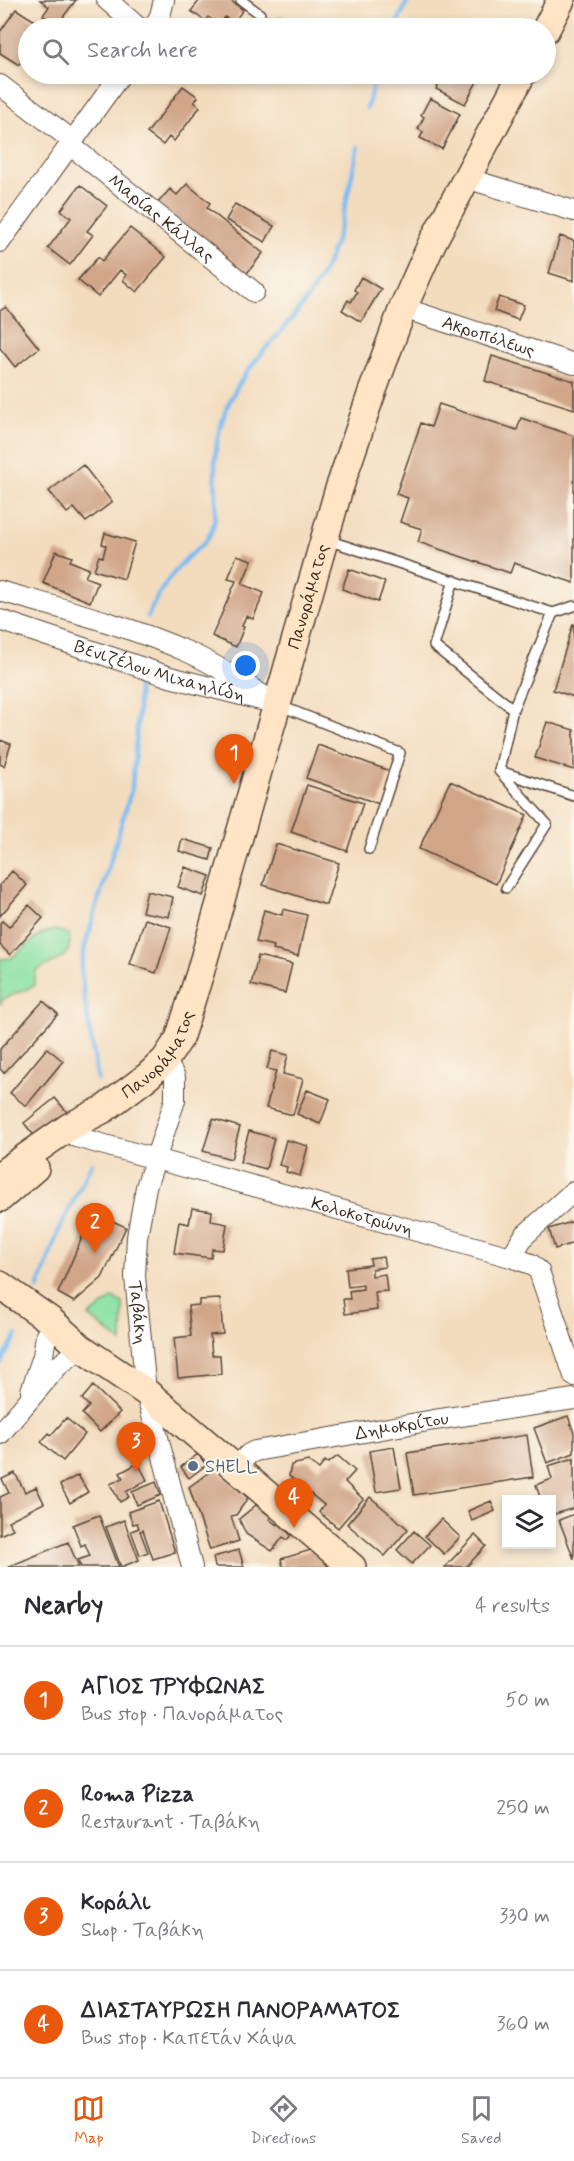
<!DOCTYPE html>
<html lang="en">
<head>
<meta charset="utf-8">
<style>
  body { margin:0; font-family:Mynerve,sans-serif; background:#f7f7f7; color:#2b2b33 }
  .controls { position:absolute; right:18px; bottom:18px; display:grid; overflow:hidden; border-radius:0px; box-shadow:0 3px 9px #0003 }
  .controls button { width:54px; height:54px; display:grid; place-items:center; padding:0; border:0; border-bottom:2px solid #e1e1e2; background:#fff; color:#2b2b33; font:30px sans-serif }
  .you { position:absolute; left:246px; top:666px; width:21px; height:21px; margin:-15px; border:4px solid #fff; border-radius:50%; background:#1a73e8; box-shadow:0 0 0 9px #1a73e833 }
  .badge { display:grid; place-items:center; width:39px; height:39px; border-radius:50%; background:#ea580c; color:#fff; font-size:20px; font-weight:700 }
  .pin { position:absolute; translate:-50% -50px; filter:drop-shadow(0 2px 3px #0008) }
  .pin::after { content:''; position:absolute; top:32px; width:21px; height:18px; background:inherit; clip-path:polygon(0 0,100% 0,50% 100%) }
  .list { margin:0; padding:0; list-style:none }
  h2 { display:flex; justify-content:space-between; align-items:center; height:78px; margin:0; padding:0 24px; font-size:26px }
  h2 small { font-size:20px; font-weight:400; color:#7c7c81 }
  .list li { display:grid; grid-template-columns:39px 1fr auto; gap:18px; align-items:center; box-sizing:border-box; height:108px; padding:0 24px; border-top:2px solid #e1e1e2 }
  .list b { display:block; font-size:22px; white-space:nowrap }
  .list p { margin:0; font-size:20px; white-space:nowrap; color:#7c7c81 }
  .list em { font-size:20px; font-style:normal; color:#7c7c81 }
  .icon { flex:none; width:33px; height:33px; fill:none; stroke:currentColor; stroke-width:2; stroke-linecap:round; stroke-linejoin:round }
  .map { position:relative; flex:none; width:574px; height:1567px; overflow:hidden }
  .search { position:absolute; background:#fff; box-shadow:0 3px 9px #0003; left:18px; right:18px; top:18px; height:66px; display:flex; align-items:center; gap:15px; box-sizing:border-box; padding:0 21px; border-radius:33px; color:#7c7c81; font-size:22px }
  .sheet { height:510px; background:#fff }
  nav { display:flex; justify-content:space-around; align-items:center; box-sizing:border-box; height:84px; border-top:2px solid #e1e1e2; background:#fff; font-size:16px; color:#7c7c81 }
  nav a { display:grid; justify-items:center; gap:3px }
  nav .on { color:#ea580c }
  .map>svg:first-child { display:block }
  .green { fill:#8be1a4; stroke:#638661; stroke-width:1.5 }
  .lines { fill:none; stroke-linecap:round; stroke-linejoin:round }
  .stream { stroke:#7cbcf0; stroke-width:4.5 }
  .building { fill:#d0a588 }
  .lane-casing { stroke:#574536; stroke-width:12 }
  .street-casing { stroke:#574536; stroke-width:22 }
  .secondary-casing { stroke:#574536; stroke-width:30 }
  .lane { stroke:#fff; stroke-width:9 }
  .street { stroke:#fff; stroke-width:20 }
  .secondary { stroke:#ffe4c6; stroke-width:27 }
  .service-dot { fill:#5c6f8a; stroke:#fbf7ec; stroke-width:2 }
  .labels { text-anchor:middle; stroke-width:4.5; stroke-linejoin:round; paint-order:stroke }
  .street-label { font-size:18px; fill:#3b2a1e; stroke:#fbf7ec }
  .service-label { font-size:18px; fill:#4e5e75; stroke:#fbf7ec; text-anchor:start }
</style>
</head>
<body>
<div class="map">
<svg width="574" height="1567" viewBox="0 0 574 1567">
  <rect width="100%" height="100%" fill="#fbf7ec"/>
  <filter id="ink" filterUnits="userSpaceOnUse"><feTurbulence type="fractalNoise" baseFrequency=".0167" numOctaves="2"/><feDisplacementMap in="SourceGraphic" scale="12" xChannelSelector="R" yChannelSelector="G"/><feConvolveMatrix kernelMatrix="1 2 1 2 8 2 1 2 1" color-interpolation-filters="sRGB"/></filter>
  <filter id="wash" filterUnits="userSpaceOnUse"><feTurbulence type="fractalNoise" baseFrequency=".008" numOctaves="4" result="noise"/><feDisplacementMap in="SourceGraphic" scale="24" xChannelSelector="R" yChannelSelector="G"/><feGaussianBlur stdDeviation="1.35" result="paint"/><feColorMatrix in="noise" values="0 0 0 0 0 0 0 0 0 0 0 0 0 0 0 0 0 1.4 0 .05"/><feComposite in="paint" operator="in"/></filter>
  <g filter="url(#wash)">
    <rect width="100%" height="100%" fill="#f3dcbe"/>
    <path class="green" d="M55,930L69,934C74,960 54,960 36,971L34,986L3,999L0,1005V959L11,958L41,934Z
      M113,1298L123,1303L122,1343L89,1316Z"/>
    <g class="lines">
      <path class="stream" d="M395,28L408,0
        M367,108L376,74
        M148,617C156,595 169,577 185,560C192,552 202,547 208,538C221,517 214,485 215,461C216,448 218,433 222,421C240,363 286,335 315,287C341,245 347,194 358,147
        M98,1080L84,997L81,969L85,946L132,788L138,715V685
        M38,1289L59,1230L92,1163
        M0,1364L17,1335"/>
    </g>
    <g id="blocks">
      <path class="building" d="M40,0H76L57,25L43,15L49,7Z
        M200,0H230L243,10L233,23L225,17L219,25L208,17L205,21L191,11Z
        M16,9L46,28H28V51L19,65L0,53V32Z
        M280,15L296,28H269Z
        M444,74H481L465,104L436,89Z
        M183,86L198,97L194,102L200,107L174,141L169,137L163,145L147,133Z
        M430,98L460,114L442,149L420,138L423,132L418,129L424,117L421,115Z
        M187,184L210,203L207,208L263,253L244,277L156,205L170,189L177,195Z
        M80,185L107,206L87,231L93,235L70,265L48,248L71,218L61,210Z
        M235,204L274,226L265,242L226,220Z
        M130,228L166,257L137,292L123,280L126,275L120,270L98,297L78,280L98,257L102,261Z
        M560,236L574,241V281L549,273Z
        M361,277L381,289L361,322L342,310L348,300L351,302L357,292L354,290Z
        M499,297L524,305L518,320L494,311Z
        M6,307L39,348L15,367L0,348V311Z
        M492,356L574,381V409L485,381Z
        M439,404L517,430L521,418L574,436V583L514,563L510,573L418,542L422,529L400,522L408,498L396,494L421,423L431,427Z
        M83,465L112,502L86,522L74,508L67,513L49,491Z
        M105,533L135,542L124,579L94,570L99,556L103,557L106,545L102,544Z
        M56,551L72,557L70,561L89,569L85,577L98,582L90,602L43,583Z
        M237,555L252,560L242,584L264,593L253,619L246,616L242,626L244,627L236,647L212,636L236,581L228,579Z
        M349,569L385,582L378,602L342,589Z
        M573,624H574V697L553,690Z
        M547,722L574,730V770L535,758Z
        M0,740L11,744L4,766L0,764Z
        M318,745L390,771L379,804L306,778Z
        M450,781L527,815L496,884L419,849Z
        M307,785L363,803L347,851L291,832Z
        M182,839L213,848L210,860L179,851Z
        M276,844L339,863L326,905L263,885Z
        M185,867L210,876L203,896L178,887Z
        M12,871L27,885L0,916V885Z
        M147,891L173,897L169,917L142,912Z
        M29,905L43,918L10,955L0,945V923L2,921L9,927Z
        M283,909L307,915L298,956L273,950L274,946L256,942L264,910L282,915Z
        M145,919L171,927L156,973L130,964Z
        M258,956L292,964L285,993L251,985Z
        M43,1001L58,1014L4,1073L0,1069V1049Z
        M47,1048L63,1061L26,1106L10,1093Z
        M272,1051L288,1055L283,1074L303,1079L293,1115L266,1108L276,1071L267,1069Z
        M307,1090L330,1099L320,1124L297,1114Z
        M55,1098L67,1112L36,1138L24,1123Z
        M213,1119L240,1127L231,1159L203,1151Z
        M249,1131L274,1138L266,1169L240,1162Z
        M286,1140L308,1146L300,1176L286,1172L287,1167L279,1165Z
        M192,1208L212,1211L211,1221L227,1224L223,1250L212,1249L211,1258L174,1253L179,1222L189,1224Z
        M93,1212L126,1227L102,1278L74,1302L58,1293Z
        M574,1221V1243L555,1249L549,1229Z
        M383,1257L385,1267L372,1269V1276L385,1274L387,1291L375,1292L377,1310L345,1314L343,1299H350L349,1291L363,1289V1285L348,1287L346,1268L371,1265L370,1259Z
        M220,1299L223,1334L210,1335L212,1355H220L221,1374L178,1378L174,1338L191,1336L188,1306L199,1305V1300Z
        M93,1386L120,1412L100,1432L82,1414L89,1406L82,1399Z
        M568,1416L574,1433V1453L547,1463L534,1428Z
        M66,1418L85,1434L63,1461L41,1442L49,1433L51,1435Z
        M527,1435L533,1477L414,1495L407,1453Z
        M394,1447L401,1488L376,1492L369,1451Z
        M198,1454L206,1465L189,1478L181,1467Z
        M338,1456L355,1471L345,1482L363,1499L338,1528L319,1512L324,1505L289,1476L291,1465L308,1461L319,1469L325,1461L328,1463Z
        M574,1458V1508L552,1515V1500H541L536,1485L552,1479L548,1466Z
        M138,1463L147,1480L126,1492L129,1497L120,1502L110,1484L123,1478L120,1473Z
        M215,1468L248,1498L236,1515L231,1516L239,1541L210,1550L189,1487Z
        M15,1473L25,1492L36,1487L44,1503L8,1521L13,1529L0,1535V1497L9,1493L2,1479Z
        M78,1475L88,1492L70,1503L60,1485Z
        M156,1482L161,1495L137,1505L132,1492Z
        M370,1497L408,1529L385,1556L347,1524Z
        M159,1501L175,1552L153,1559L143,1530L140,1531L148,1552L140,1555L131,1531L139,1528L137,1523L133,1524L128,1512Z
        M491,1501L495,1511L472,1521L468,1511Z
        M256,1505L271,1517L269,1519L277,1525L278,1523L291,1535L287,1540L283,1537L272,1551L246,1534L239,1519Z
        M574,1514V1559L559,1520Z
        M99,1515L107,1536L119,1567H81L78,1560L90,1556L85,1544L81,1546L73,1525Z
        M441,1519L460,1537L444,1554L425,1536Z
        M124,1520L139,1560L121,1567L106,1527Z
        M414,1531L430,1545L412,1564L397,1550Z
        M475,1535L486,1546L466,1567H445Z
        M68,1542L79,1567H8Z
        M314,1549L329,1567H283L281,1559Z
        M239,1550L244,1567H215L213,1557Z"/>
    </g>
  </g>
  <g filter="url(#ink)">
    <use href="#blocks" fill-opacity="0" stroke="#574536" stroke-width="1.5"/>
    <g class="lines">
      <defs>
        <path id="lane" d="M241,0L260,14
          M327,540L553,613L574,606
          M454,580L434,646L513,709
          M278,705L400,753L369,849
          M500,771L574,796
          M506,888L547,824L499,771L513,709L553,613"/>
        <g id="street">
          <path d="M107,0L139,28"/>
          <path d="M153,28L160,16L164,0"/>
          <path d="M0,85L73,141"/>
          <path id="s1" d="M70,145L254,292"/>
          <path d="M466,178L574,211"/>
          <path d="M0,242L121,74"/>
          <path id="s2" d="M403,308L574,364"/>
          <path d="M0,591C63,609 129,626 188,652C219,666 248,686 276,704"/>
          <path id="s3" d="M0,620L170,677L261,700"/>
          <path id="s4" d="M165,1060L175,1077V1100L146,1187L137,1237L135,1276L146,1392L192,1567"/>
          <path id="s5" d="M76,1137L511,1257L531,1264L539,1271L574,1376"/>
          <path d="M511,1257L524,1236L574,1191"/>
          <path d="M31,1391L43,1356L46,1335"/>
          <path d="M0,1434L57,1367L81,1348"/>
          <path id="s6" d="M236,1467L249,1454L255,1451L434,1420L574,1399"/>
        </g>
        <g id="secondary">
          <path d="M546,29L561,0"/>
          <path id="s7" d="M0,1175L69,1127L104,1109L148,1076L165,1060L179,1039L200,973L338,492L371,395L403,308L432,243L522,74"/>
          <path d="M0,1198L35,1168"/>
          <path d="M0,1285L51,1321L81,1348L146,1392L352,1567"/>
        </g>
      </defs>
      <use href="#lane" class="lane-casing"/>
      <use href="#street" class="street-casing"/>
      <use href="#secondary" class="secondary-casing"/>
      <use href="#lane" class="lane"/>
      <use href="#street" class="street"/>
      <use href="#secondary" class="secondary"/>
    </g>
  </g>
  <circle class="service-dot" cx="193" cy="1466" r="6"/>
  <g class="labels">
    <g class="street-label">
      <text dy="6" stroke="none"><textPath href="#s1" startOffset="117">Μαρίας Κάλλας</textPath></text>
      <text dy="6" stroke="none"><textPath href="#s2" startOffset="90">Ακροπόλεως</textPath></text>
      <text dy="6" stroke="none"><textPath href="#s7" startOffset="688">Πανοράματος</textPath></text>
      <text dy="6" stroke="none"><textPath href="#s3" startOffset="168">Βενιζέλου Μιχαηλίδη</textPath></text>
      <text dy="6" stroke="none"><textPath href="#s7" startOffset="202">Πανοράματος</textPath></text>
      <text dy="6" stroke="none"><textPath href="#s5" startOffset="297">Κολοκοτρώνη</textPath></text>
      <text dy="6" stroke="none"><textPath href="#s4" startOffset="261">Ταβάκη</textPath></text>
      <text dy="6" stroke="none"><textPath href="#s6" startOffset="174">Δημοκρίτου</textPath></text>
    </g>
    <g class="service-label">
      <text x="205" y="1472">SHELL</text>
    </g>
  </g>
</svg>
<div class="controls">
<button><svg class="icon" aria-label="layers" viewBox="0 0 24 24"><path d="M12 4l9 5-9 5-9-5zM3 14l9 5 9-5"/></svg></button>
</div>
<div class="you"></div>
<div class="pin badge" style="left:234px;top:784px">1</div>
<div class="pin badge" style="left:95px;top:1253px">2</div>
<div class="pin badge" style="left:136px;top:1472px">3</div>
<div class="pin badge" style="left:294px;top:1528px">4</div>
<div class="search"><svg class="icon" aria-label="search" viewBox="0 0 24 24"><circle cx="10" cy="10" r="6"/><path d="M15 15l6 6"/></svg>Search here</div>
</div>
<section class="sheet">
<h2>Nearby<small>4 results</small></h2>
<ul class="list">
<li><span class="badge">1</span><div><b>ΑΓΙΟΣ ΤΡΥΦΩΝΑΣ</b><p>Bus stop · Πανοράματος</p></div><em>50 m</em></li>
<li><span class="badge">2</span><div><b>Roma Pizza</b><p>Restaurant · Ταβάκη</p></div><em>250 m</em></li>
<li><span class="badge">3</span><div><b>Κοράλι</b><p>Shop · Ταβάκη</p></div><em>330 m</em></li>
<li><span class="badge">4</span><div><b>ΔΙΑΣΤΑΥΡΩΣΗ ΠΑΝΟΡΑΜΑΤΟΣ</b><p>Bus stop · Καπετάν Χάψα</p></div><em>360 m</em></li>
</ul>
</section>
<nav>
<a class="on"><svg class="icon" aria-label="map" viewBox="0 0 24 24"><path d="M3 6l6-2 6 2 6-2v14l-6 2-6-2-6 2zM9 4v14M15 6v14"/></svg>Map</a>
<a><svg class="icon" aria-label="directions" viewBox="0 0 24 24"><path d="M12 3l9 9-9 9-9-9zM9 14v-3h6M13 9l2 2-2 2"/></svg>Directions</a>
<a><svg class="icon" aria-label="saved" viewBox="0 0 24 24"><path d="M7 4h10v16l-5-4-5 4z"/></svg>Saved</a>
</nav>
</body>
</html>
